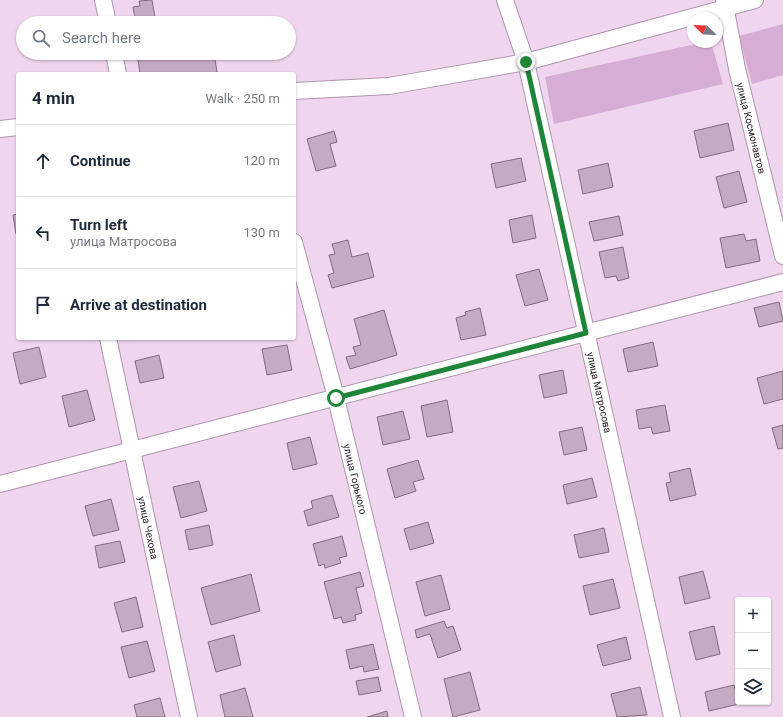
<!DOCTYPE html>
<html lang="en">
<head>
<meta charset="utf-8">
<style>
  body { margin:0; font-family:Roboto,sans-serif; background:#f6f6f7; color:#1f2937 }
  .controls { position:absolute; right:12px; bottom:12px; display:grid; overflow:hidden; border-radius:4px; box-shadow:0 1px 3px #0004 }
  .controls button { width:36px; height:36px; display:grid; place-items:center; padding:0; border:0; border-bottom:1px solid #e0e1e3; background:#fff; color:#1f2937; font:20px sans-serif }
  .compass { position:absolute; left:687px; top:12px; width:36px; height:36px; border-radius:50%; background:#fff; box-shadow:0 1px 3px #0004; rotate:293deg }
  .stop { position:absolute; width:12px; height:12px; margin:-9px; border:3px solid #1e8438; border-radius:50%; background:#fff }
  .stop.end { background:#1e8438; border-color:#fff; box-shadow:0 1px 4px #0008 }
  .list { margin:0; padding:0; list-style:none }
  h2 { display:flex; justify-content:space-between; align-items:center; height:52px; margin:0; padding:0 16px; font-size:17px }
  h2 small { font-size:13px; font-weight:400; color:#747a83 }
  .list li { display:grid; grid-template-columns:26px 1fr auto; gap:12px; align-items:center; box-sizing:border-box; height:72px; padding:0 16px; border-top:1px solid #e0e1e3 }
  .list b { display:block; font-size:15px; white-space:nowrap }
  .list p { margin:0; font-size:13px; white-space:nowrap; color:#747a83 }
  .list em { font-size:13px; font-style:normal; color:#747a83 }
  .icon { flex:none; width:22px; height:22px; fill:none; stroke:currentColor; stroke-width:2; stroke-linecap:round; stroke-linejoin:round }
  .map { position:relative; flex:none; width:783px; height:717px; overflow:hidden }
  .search { position:absolute; background:#fff; box-shadow:0 1px 3px #0004; left:16px; top:16px; width:280px; height:44px; display:flex; align-items:center; gap:10px; box-sizing:border-box; padding:0 14px; border-radius:22px; color:#747a83; font-size:15px }
  .panel { position:absolute; background:#fff; box-shadow:0 1px 3px #0004; left:16px; top:72px; width:280px; height:268px; border-radius:4px }
  .map>svg:first-child { display:block }
  .green { fill:#d6add4 }
  .building { fill:#c4abc3; stroke:#826c81 }
  .lines { fill:none; stroke-linecap:round; stroke-linejoin:round }
  .minor-casing { stroke:#ae96ad; stroke-width:18 }
  .minor { stroke:#fff; stroke-width:16 }
  .route { stroke:#1e8438; stroke-width:5 }
  .labels { text-anchor:middle; stroke-width:3; stroke-linejoin:round; paint-order:stroke }
  .street-label { font-size:10px; fill:#1e151d; stroke:#fde3fb }
</style>
</head>
<body>
<div class="map">
<svg width="783" height="717" viewBox="0 0 783 717">
  <rect width="100%" height="100%" fill="#efd6ee"/>
  <path class="green" d="M783,24V75L752,84L739,36Z
    M705,42H711L723,84L554,124L545,77Z"/>
  <path class="building" d="M152,0L156,23H132L131,19L135,18L133,7L140,6L139,1Z
    M137,53H214L217,72L207,74H140Z
    M728,123L734,150L700,158L694,131Z
    M334,131L337,142L330,144L336,166L316,171L307,139Z
    M521,158L526,181L496,188L491,164Z
    M608,163L613,187L583,194L578,170Z
    M739,171L747,202L724,208L716,177Z
    M18,214V233L16,234L13,215Z
    M532,215L536,238L513,243L509,220Z
    M619,216L623,235L594,241L589,222Z
    M744,234L746,241L756,239L760,261L726,268L720,238Z
    M348,240L352,257L368,253L374,277L332,288L328,275L334,273L329,255L335,254L332,244Z
    M623,247L629,278L618,281L616,276L605,278L599,252Z
    M539,269L548,300L525,306L516,275Z
    M779,302L783,321L759,327L754,308Z
    M480,308L486,335L461,340L456,318L466,315L465,312Z
    M384,310L397,355L350,369L346,357L356,355L353,347L361,345L354,319Z
    M653,342L658,366L628,372L623,349Z
    M287,345L292,370L267,375L262,349Z
    M39,347L46,377L20,384L13,353Z
    M159,355L164,378L140,383L135,361Z
    M563,370L567,393L544,398L539,375Z
    M783,371V399L764,404L757,378Z
    M87,390L95,420L69,427L62,396Z
    M447,400L453,432L427,437L421,406Z
    M665,405L670,431L653,434L651,427L639,429L636,410Z
    M403,411L410,439L383,445L377,417Z
    M783,425V448L778,449L772,428Z
    M582,427L587,450L564,455L559,432Z
    M310,437L317,464L293,470L287,443Z
    M418,460L424,479L413,482L416,491L395,498L387,469Z
    M690,468L696,495L670,501L666,483L671,482L669,473Z
    M592,478L597,497L567,504L563,485Z
    M199,481L207,511L181,518L173,487Z
    M332,495L339,517L308,526L304,511L313,508L311,501Z
    M111,499L119,530L93,536L85,506Z
    M428,522L434,543L410,550L404,529Z
    M209,525L213,545L189,550L185,530Z
    M604,528L609,552L579,558L574,535Z
    M342,536L347,556L339,558L341,563L325,568L324,564L319,566L313,544Z
    M120,541L125,562L99,568L95,546Z
    M703,571L710,598L685,604L679,577Z
    M360,572L364,586L356,588L362,613L355,615L356,620L343,623L341,617L334,619L324,582Z
    M251,574L260,611L211,625L201,588Z
    M441,575L450,609L425,616L416,582Z
    M613,579L620,608L590,615L583,586Z
    M136,597L143,627L122,632L114,603Z
    M444,621L447,628L453,626L461,650L438,658L430,634L417,638L415,630Z
    M714,626L720,654L696,660L689,632Z
    M234,635L241,665L216,672L208,642Z
    M626,637L631,659L603,666L597,645Z
    M147,641L155,671L129,678L121,647Z
    M373,644L379,669L364,672L363,666L350,669L346,650Z
    M470,672L480,710L453,717L444,679Z
    M378,677L381,691L359,695L356,681Z
    M734,685L739,704L709,711L705,692Z
    M640,687L647,715L617,717L611,694Z
    M245,688L253,717H225L220,695Z
    M160,698L165,717H137L134,705Z
    M387,711L388,717H367Z"/>
  <g class="lines">
    <defs>
      <g id="minor">
        <path d="M103,0L108,23"/>
        <path id="s1" d="M505,0L526,62L672,717"/>
        <path id="s2" d="M724,0L737,69L783,256"/>
        <path d="M114,53L118,74"/>
        <path d="M294,91L389,86L526,62L755,0"/>
        <path d="M0,129L18,127"/>
        <path id="s3" d="M294,242L334,390L413,717"/>
        <path id="s4" d="M108,338L189,717"/>
        <path d="M0,484L783,282"/>
      </g>
    </defs>
    <use href="#minor" class="minor-casing"/>
    <use href="#minor" class="minor"/>
  </g>
  <g class="lines">
    <path class="route" d="M336,398L586,333L526,62"/>
  </g>
  <g class="labels">
    <g class="street-label">
      <text dy="4" stroke="none"><textPath href="#s2" startOffset="131">улица Космонавтов</textPath></text>
      <text dy="4" stroke="none"><textPath href="#s1" startOffset="404">улица Матросова</textPath></text>
      <text dy="4" stroke="none"><textPath href="#s3" startOffset="245">улица Горького</textPath></text>
      <text dy="4" stroke="none"><textPath href="#s4" startOffset="194">улица Чехова</textPath></text>
    </g>
  </g>
</svg>
<div class="controls">
<button>+</button>
<button>−</button>
<button><svg class="icon" aria-label="layers" viewBox="0 0 24 24"><path d="M12 4l9 5-9 5-9-5zM3 14l9 5 9-5"/></svg></button>
</div>
<svg class="compass" viewBox="-18 -18 36 36"><path d="M0-13l5 13h-10z" fill="#e53935"/><path d="M0 13l5-13h-10z" fill="#747a83"/></svg>
<div class="stop" style="left:336px;top:398px"></div>
<div class="stop end" style="left:526px;top:62px"></div>
<div class="search"><svg class="icon" aria-label="search" viewBox="0 0 24 24"><circle cx="10" cy="10" r="6"/><path d="M15 15l6 6"/></svg>Search here</div>
<section class="panel">
<h2>4 min<small>Walk · 250 m</small></h2>
<ul class="list">
<li><svg class="icon" aria-label="ahead" viewBox="0 0 24 24"><path d="M12 20V5M6 11l6-6 6 6"/></svg><div><b>Continue</b></div><em>120 m</em></li>
<li><svg class="icon" aria-label="left" viewBox="0 0 24 24"><path d="M17 20v-9H6M10 6l-5 5 5 5"/></svg><div><b>Turn left</b><p>улица Матросова</p></div><em>130 m</em></li>
<li><svg class="icon" aria-label="arrive" viewBox="0 0 24 24"><path d="M6 21V4h12l-3 4 3 4H6"/></svg><div><b>Arrive at destination</b></div></li>
</ul>
</section>
</div>
</body>
</html>
